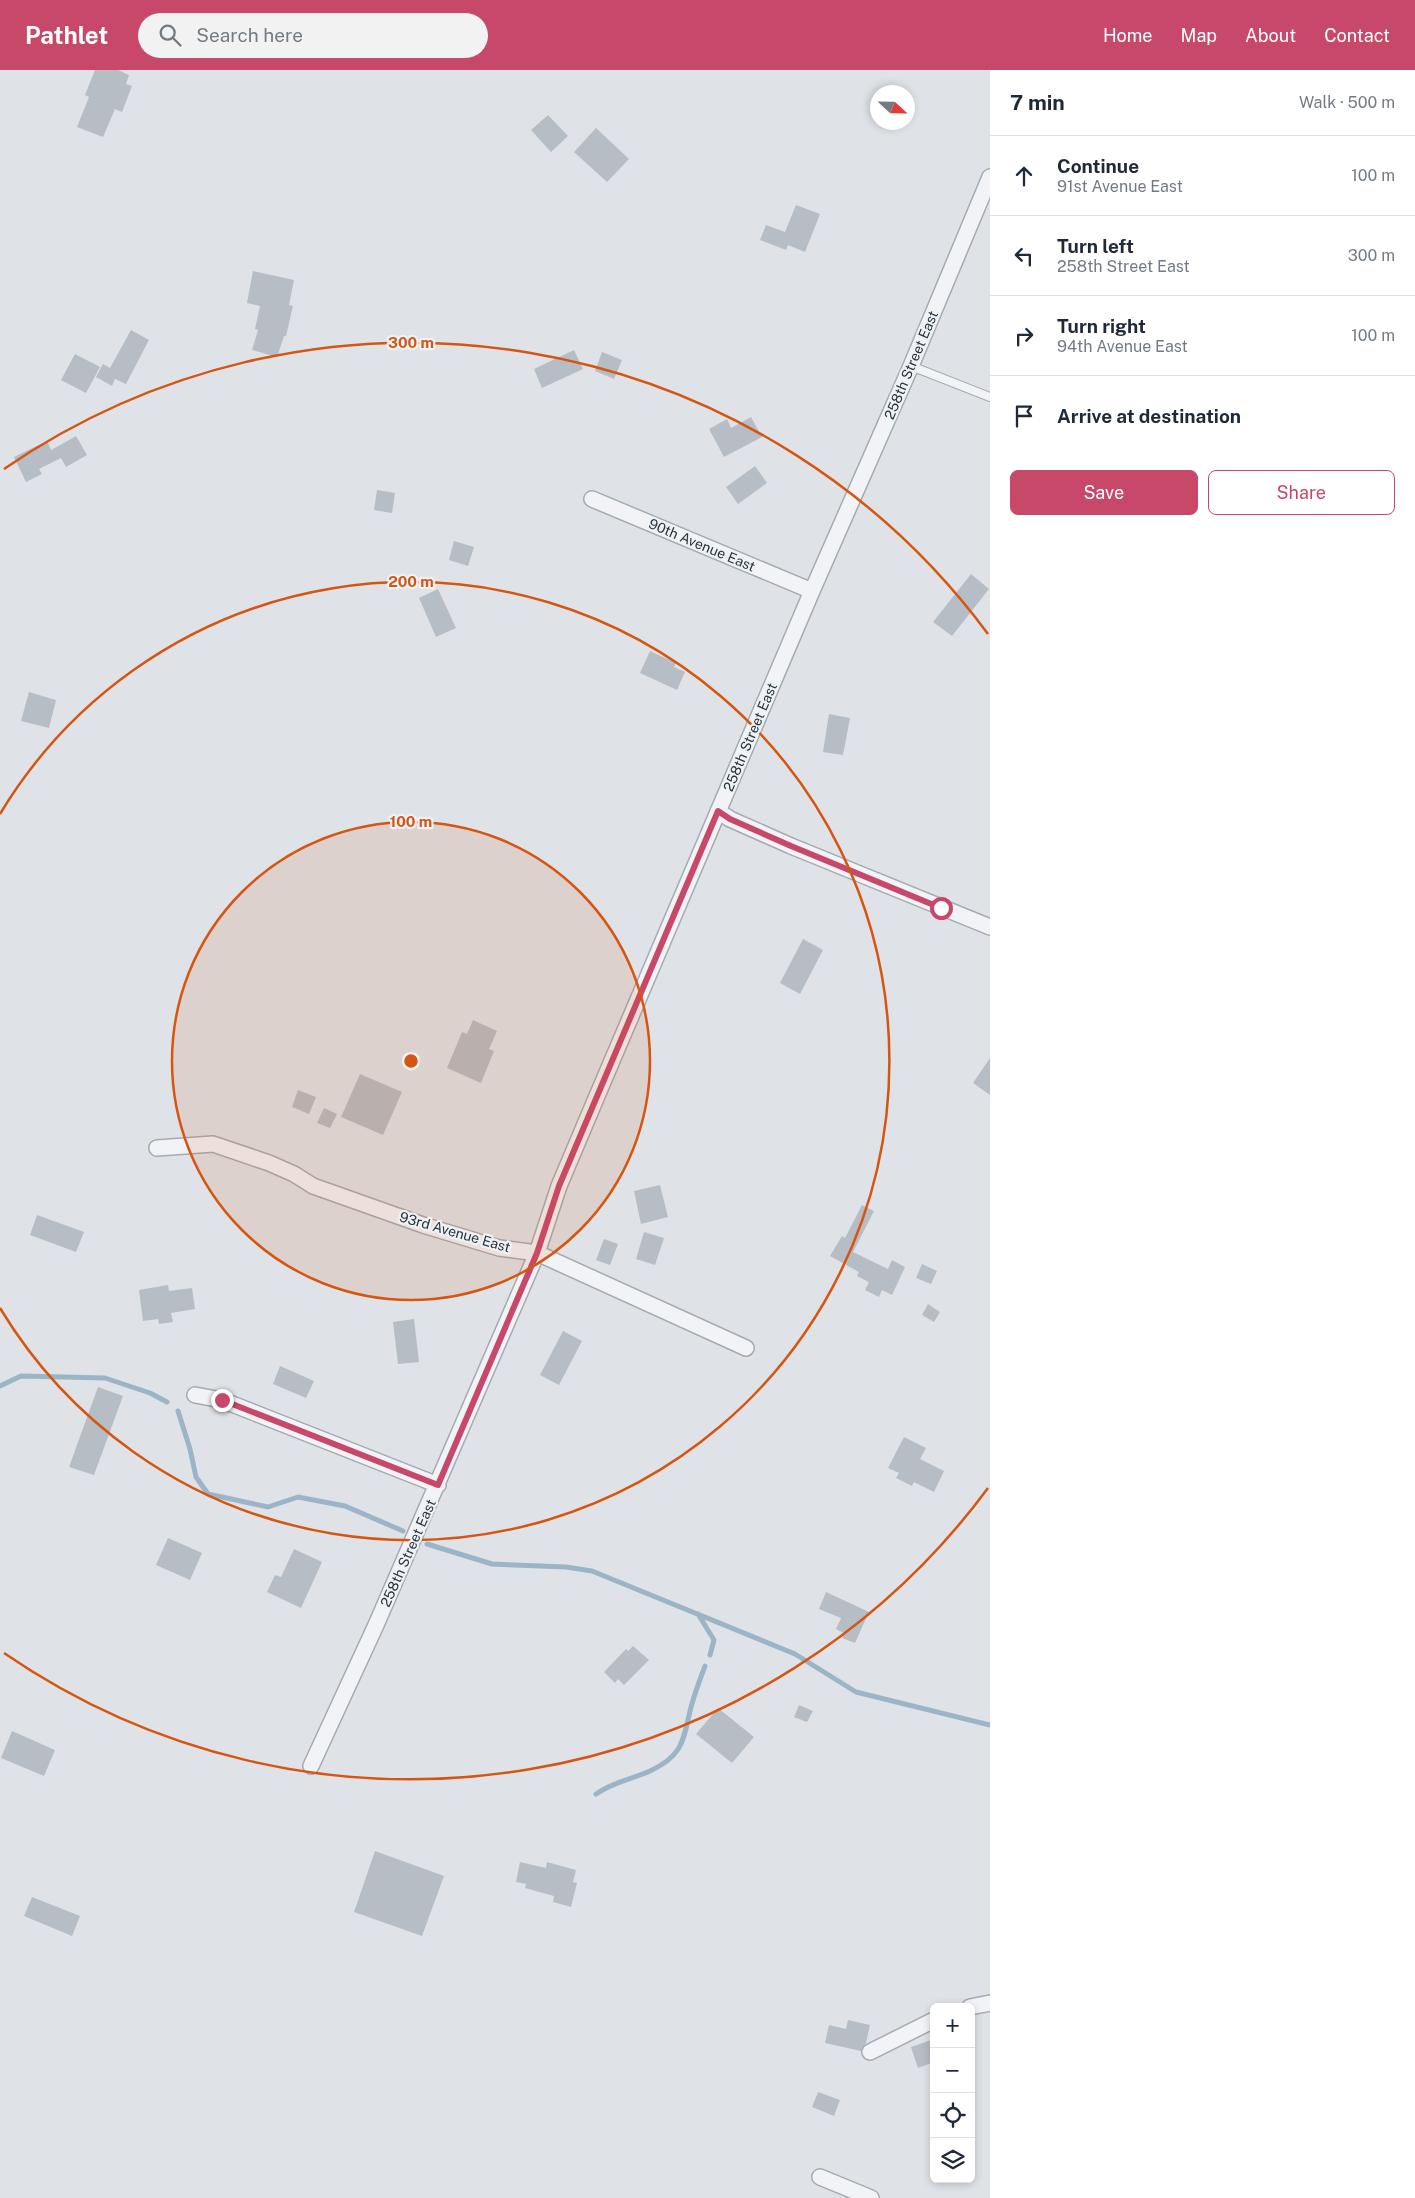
<!DOCTYPE html>
<html lang="en">
<head>
<meta charset="utf-8">
<style>
  body { margin:0; font-family:"Public Sans",sans-serif; background:#f2f2f3; color:#1f2937 }
  .controls { position:absolute; right:15px; bottom:15px; display:grid; overflow:hidden; border-radius:8px; box-shadow:0 2px 8px #0003 }
  .controls button { width:45px; height:45px; display:grid; place-items:center; padding:0; border:0; border-bottom:1px solid #e0e1e3; background:#fff; color:#1f2937; font:25px sans-serif }
  .compass { position:absolute; left:870px; top:15px; width:45px; height:45px; border-radius:50%; background:#fff; box-shadow:0 2px 8px #0003; rotate:112deg }
  .stop { position:absolute; width:15px; height:15px; margin:-11px; border:4px solid #c8486a; border-radius:50%; background:#fff }
  .stop.end { background:#c8486a; border-color:#fff; box-shadow:0 1px 5px #0008 }
  .list { margin:0; padding:0; list-style:none }
  h2 { display:flex; justify-content:space-between; align-items:center; height:65px; margin:0; padding:0 20px; font-size:21px }
  h2 small { font-size:16px; font-weight:400; color:#747a83 }
  .list li { display:grid; grid-template-columns:32px 1fr auto; gap:15px; align-items:center; box-sizing:border-box; height:80px; padding:0 20px; border-top:1px solid #e0e1e3 }
  .list b { display:block; font-size:19px; white-space:nowrap }
  .list p { margin:0; font-size:16px; white-space:nowrap; color:#747a83 }
  .list em { font-size:16px; font-style:normal; color:#747a83 }
  .actions { display:flex; gap:10px; padding:15px 20px }
  .actions a { flex:1; padding:11px 0; border:1px solid #c8486a; border-radius:8px; text-align:center; font-size:18px; color:#c8486a }
  .actions .main { background:#c8486a; color:#fff }
  .icon { flex:none; width:28px; height:28px; fill:none; stroke:currentColor; stroke-width:2; stroke-linecap:round; stroke-linejoin:round }
  .map { position:relative; flex:none; width:990px; height:2128px; overflow:hidden }
  header { display:flex; align-items:center; gap:30px; box-sizing:border-box; height:70px; padding:0 25px; background:#c8486a; color:#fff }
  header strong { font-size:24px }
  nav { display:flex; gap:28px; margin-inline-start:auto; font-size:18px }
  .search { width:350px; height:45px; background:#f2f2f3; display:flex; align-items:center; gap:12px; box-sizing:border-box; padding:0 18px; border-radius:28px; color:#747a83; font-size:19px }
  main { display:flex }
  aside { flex:1; background:#fff }
  .map>svg:first-child { display:block }
  .lines { fill:none; stroke-linecap:round; stroke-linejoin:round }
  .stream { stroke:#9bb5c6; stroke-width:5 }
  .building { fill:#b6bdc4 }
  .lane-casing { stroke:#a4abb1; stroke-width:10 }
  .street-casing { stroke:#a4abb1; stroke-width:18 }
  .lane { stroke:#f1f3f6; stroke-width:8 }
  .street { stroke:#f1f3f6; stroke-width:15 }
  .route { stroke:#c8486a; stroke-width:6 }
  .ring { fill:none; stroke:#d55511; stroke-width:2.5 }
  .labels { text-anchor:middle; stroke-width:4.5; stroke-linejoin:round; paint-order:stroke }
  .street-label { font-size:14px; fill:#28333e; stroke:#eef2f5 }
  .centre { fill:#d55511; stroke:#eef2f5; stroke-width:2.5 }
  .ring-label { font-size:15px; text-anchor:middle; font-weight:bold; fill:#d55511; stroke:#eef2f5; stroke-width:4.5; stroke-linejoin:round; paint-order:stroke }
</style>
</head>
<body>
<header>
<strong>Pathlet</strong>
<div class="search"><svg class="icon" aria-label="search" viewBox="0 0 24 24"><circle cx="10" cy="10" r="6"/><path d="M15 15l6 6"/></svg>Search here</div>
<nav><a>Home</a><a>Map</a><a>About</a><a>Contact</a></nav>
</header>
<main>
<div class="map">
<svg width="990" height="2128" viewBox="0 0 990 2128">
  <rect width="100%" height="100%" fill="#dfe3e7"/>
  <g class="lines">
    <path class="stream" d="M0,1316L21,1306L105,1308L150,1323L167,1332
      M178,1341L190,1379L196,1407L208,1424L268,1437L298,1427L345,1436L403,1461
      M427,1474L492,1494L566,1497L592,1501L795,1584L856,1622L990,1655
      M698,1544L714,1570L710,1585
      M596,1724C613,1712 632,1709 650,1701C684,1685 683,1670 691,1637C695,1623 700,1609 705,1596"/>
  </g>
  <path class="building" d="M95,0H118L129,5L126,14L132,16L122,42L115,39L103,67L77,57L89,27L85,25Z
    M548,45L568,66L551,82L531,60Z
    M596,58L629,89L607,112L574,82Z
    M796,135L820,144L805,182L788,175L786,180L760,170L766,155L785,162Z
    M253,201L294,210L289,235L293,236L286,266H284L277,287L252,280L258,260L255,259L260,236L247,233Z
    M131,260L149,270L126,314L115,309L112,316L96,307L103,294L110,298Z
    M574,280L583,299L542,318L534,299Z
    M602,282L622,290L614,309L595,301Z
    M75,284L100,297L86,323L61,310Z
    M751,347L762,367L724,387L709,359L727,349L731,358Z
    M76,366L87,385L66,397L61,388L39,399L42,404L26,412L14,387L47,371L51,380Z
    M755,396L767,413L738,434L726,417Z
    M377,420L395,423L392,443L374,440Z
    M454,471L474,477L468,496L449,490Z
    M971,504L989,519L952,566L933,552Z
    M438,519L456,558L436,567L419,528Z
    M650,581L676,593L674,597L685,602L677,620L640,603Z
    M29,622L56,630L49,658L21,651Z
    M829,644L850,648L843,685L823,682Z
    M803,869L823,880L800,924L780,913Z
    M473,950L497,961L489,979L494,981L481,1013L447,998L462,962L467,964Z
    M990,988V1025L973,1013Z
    M360,1004L402,1022L383,1065L341,1047Z
    M298,1020L316,1027L309,1044L292,1037Z
    M324,1038L337,1044L330,1058L317,1053Z
    M660,1115L668,1147L641,1154L634,1121Z
    M862,1135L874,1141L853,1182L888,1199L892,1190L905,1197L892,1225L882,1220L879,1227L865,1220L869,1212L857,1206L859,1202L830,1186L842,1166L845,1168Z
    M37,1145L84,1162L76,1182L30,1165Z
    M644,1162L664,1168L655,1195L636,1189Z
    M604,1169L618,1174L610,1195L596,1190Z
    M922,1194L937,1201L931,1214L916,1208Z
    M168,1215L169,1221L192,1218L195,1239L171,1243L173,1252L159,1254L158,1249L143,1251L139,1220Z
    M928,1234L940,1242L934,1252L922,1245Z
    M414,1249L419,1292L398,1294L393,1252Z
    M563,1261L582,1271L559,1315L540,1305Z
    M280,1296L314,1311L306,1328L273,1314Z
    M98,1317L123,1326L94,1405L69,1397Z
    M904,1367L926,1378L920,1389L944,1401L934,1422L914,1412L912,1416L896,1408L899,1403L888,1398Z
    M168,1468L202,1483L190,1510L156,1495Z
    M294,1479L322,1492L301,1538L267,1522L275,1505L281,1507Z
    M826,1522L869,1542L855,1573L842,1568L844,1563L836,1559L841,1548L819,1539Z
    M633,1576L649,1590L624,1615L618,1609L615,1613L604,1602L626,1579L628,1581Z
    M799,1635L813,1641L807,1652L794,1647Z
    M718,1638L754,1667L732,1693L696,1664Z
    M12,1661L55,1680L44,1706L1,1688Z
    M375,1781L444,1806L422,1866L354,1842Z
    M520,1792L546,1798L547,1792L576,1800L573,1812L577,1813L571,1837L553,1832L554,1826L525,1818L526,1814L516,1812Z
    M32,1827L80,1846L72,1866L24,1846Z
    M848,1950L870,1955L866,1973L861,1981L825,1973L829,1955L846,1959Z
    M934,1969V1992L918,1998L911,1977Z
    M818,2022L840,2030L834,2046L812,2037Z"/>
  <g class="lines">
    <defs>
      <path id="lane" d="M911,296L990,327"/>
      <path id="street" d="M592,429L812,521
        M718,741L730,749L791,776L990,857
        M157,1078L213,1074L269,1093L294,1104L313,1116L423,1155L499,1178L537,1183L746,1278
        M195,1325L222,1330L438,1415
        M311,1696L376,1555L537,1183L559,1116L597,1026L812,521L911,296L990,107
        M970,1937L990,1933
        M870,1982L934,1950
        M820,2107L871,2128"/>
    </defs>
    <use href="#lane" class="lane-casing"/>
    <use href="#street" class="street-casing"/>
    <use href="#lane" class="lane"/>
    <use href="#street" class="street"/>
  </g>
  <g class="lines">
    <path class="route" d="M222,1330L438,1415L537,1183L559,1116L718,741L730,749L791,776L941,838"/>
  </g>
  <circle cx="411" cy="991" r="239" fill="#d55511" fill-opacity=".12"/>
  <g class="ring">
    <circle cx="411" cy="991" r="239"/>
    <path d="M0 744A479 479 0 1 1 0 1238"/>
    <path d="M988 1418A718 718 0 0 1 4 1583M4 399A718 718 0 0 1 988 564"/>
  </g>
  <g class="labels">
    <g class="street-label">
      <text transform="translate(911 295) rotate(-67)" y="5">258th Street East</text>
      <text transform="translate(702 475) rotate(23)" y="5">90th Avenue East</text>
      <text transform="translate(750 667) rotate(-67)" y="5">258th Street East</text>
      <text transform="translate(455 1162) rotate(16)" y="5">93rd Avenue East</text>
      <text transform="translate(408 1483) rotate(-66)" y="5">258th Street East</text>
    </g>
  </g>
  <circle cx="411" cy="991" r="8" class="centre"/>
  <g class="ring-label">
    <text x="411" y="278">300 m</text>
    <text x="411" y="517">200 m</text>
    <text x="411" y="757">100 m</text>
  </g>
</svg>
<div class="controls">
<button>+</button>
<button>−</button>
<button><svg class="icon" aria-label="locate" viewBox="0 0 24 24"><circle cx="12" cy="12" r="6"/><path d="M12 2v4M12 18v4M2 12h4M18 12h4"/></svg></button>
<button><svg class="icon" aria-label="layers" viewBox="0 0 24 24"><path d="M12 4l9 5-9 5-9-5zM3 14l9 5 9-5"/></svg></button>
</div>
<svg class="compass" viewBox="-18 -18 36 36"><path d="M0-13l5 13h-10z" fill="#e53935"/><path d="M0 13l5-13h-10z" fill="#747a83"/></svg>
<div class="stop" style="left:941px;top:838px"></div>
<div class="stop end" style="left:222px;top:1330px"></div>
</div>
<aside>
<h2>7 min<small>Walk · 500 m</small></h2>
<ul class="list">
<li><svg class="icon" aria-label="ahead" viewBox="0 0 24 24"><path d="M12 20V5M6 11l6-6 6 6"/></svg><div><b>Continue</b><p>91st Avenue East</p></div><em>100 m</em></li>
<li><svg class="icon" aria-label="left" viewBox="0 0 24 24"><path d="M17 20v-9H6M10 6l-5 5 5 5"/></svg><div><b>Turn left</b><p>258th Street East</p></div><em>300 m</em></li>
<li><svg class="icon" aria-label="right" viewBox="0 0 24 24"><path d="M7 20v-9h11M14 6l5 5-5 5"/></svg><div><b>Turn right</b><p>94th Avenue East</p></div><em>100 m</em></li>
<li><svg class="icon" aria-label="arrive" viewBox="0 0 24 24"><path d="M6 21V4h12l-3 4 3 4H6"/></svg><div><b>Arrive at destination</b></div></li>
</ul>
<div class="actions"><a class="main">Save</a><a>Share</a></div>
</aside>
</main>
</body>
</html>
